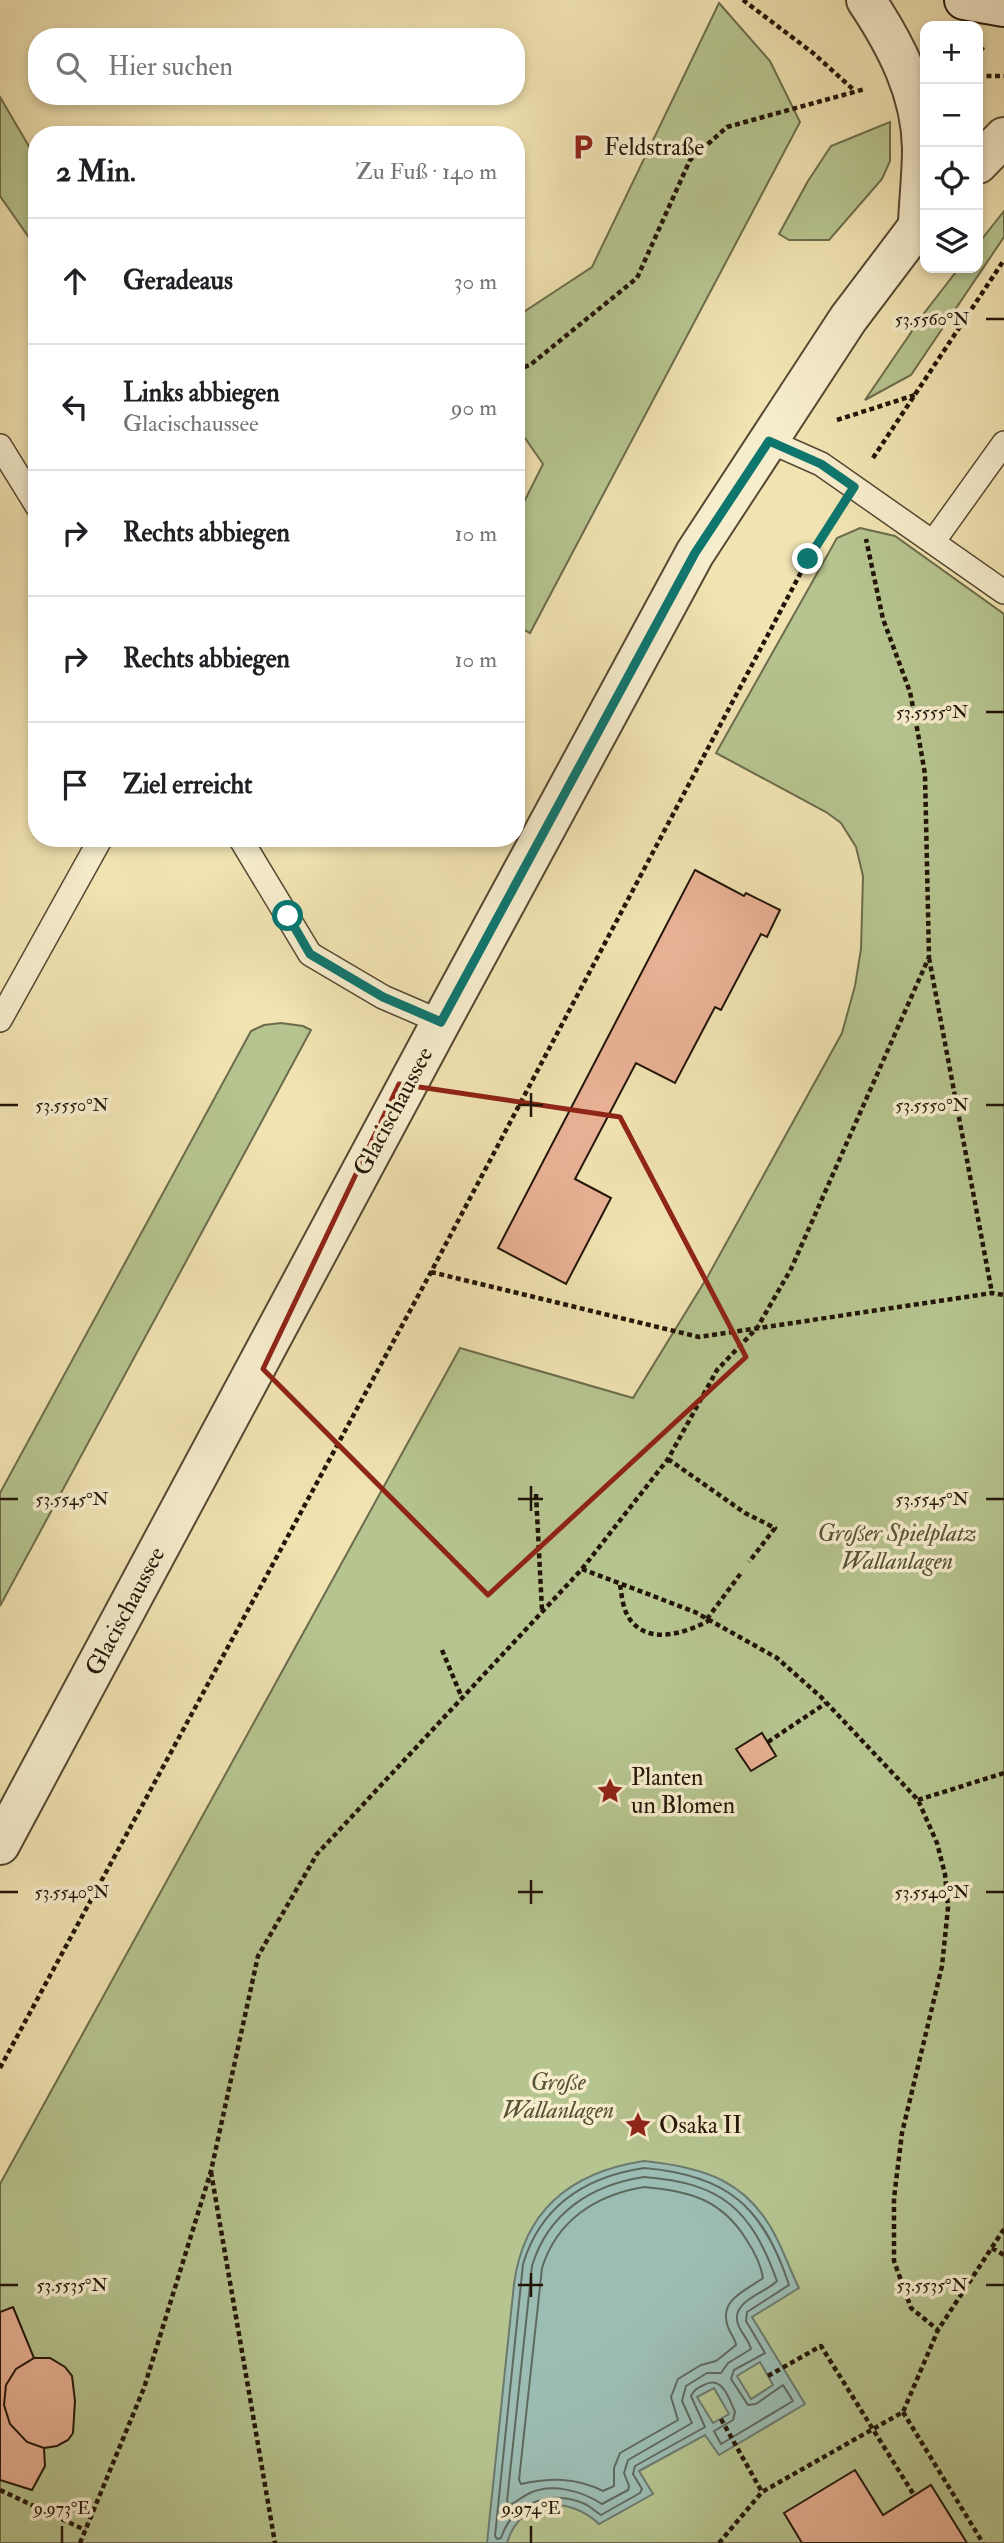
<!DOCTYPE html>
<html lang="de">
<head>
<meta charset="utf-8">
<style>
  body { margin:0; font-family:"IM FELL Double Pica",serif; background:#f2f2f2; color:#202124 }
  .controls { position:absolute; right:21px; top:21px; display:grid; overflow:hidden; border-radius:14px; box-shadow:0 4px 10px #0003 }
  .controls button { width:63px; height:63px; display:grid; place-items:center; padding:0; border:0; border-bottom:2px solid #e0e0e0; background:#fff; color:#202124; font:35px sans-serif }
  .stop { position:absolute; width:21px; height:21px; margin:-16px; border:5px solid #0f766e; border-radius:50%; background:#fff }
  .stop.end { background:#0f766e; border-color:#fff; box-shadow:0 2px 7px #0008 }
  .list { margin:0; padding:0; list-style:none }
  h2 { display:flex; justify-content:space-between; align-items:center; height:91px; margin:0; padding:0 28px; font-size:30px }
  h2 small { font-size:23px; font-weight:400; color:#757577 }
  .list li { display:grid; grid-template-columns:46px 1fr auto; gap:21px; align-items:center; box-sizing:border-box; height:126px; padding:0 28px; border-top:2px solid #e0e0e0 }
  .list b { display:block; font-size:26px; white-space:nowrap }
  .list p { margin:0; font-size:23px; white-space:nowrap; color:#757577 }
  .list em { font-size:23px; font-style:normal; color:#757577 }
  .icon { flex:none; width:38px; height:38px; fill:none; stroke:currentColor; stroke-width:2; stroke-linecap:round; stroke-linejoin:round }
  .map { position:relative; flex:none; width:1004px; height:2543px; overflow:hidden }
  .search { position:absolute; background:#fff; box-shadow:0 4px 10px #0003; left:28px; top:28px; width:497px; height:77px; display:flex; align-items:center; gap:18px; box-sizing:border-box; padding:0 24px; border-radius:28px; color:#757577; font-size:26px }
  .panel { position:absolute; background:#fff; box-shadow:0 4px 10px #0003; left:28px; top:126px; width:497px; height:721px; border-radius:28px }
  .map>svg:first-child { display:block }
  .green { fill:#b6c48f; stroke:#6c6c4c; stroke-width:2 }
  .water { fill:#9cbdb4; stroke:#6b7a6f; stroke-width:2; fill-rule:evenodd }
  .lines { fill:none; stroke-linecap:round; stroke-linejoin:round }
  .shore { stroke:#5f695e; stroke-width:2 }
  .building { fill:#e9b195; stroke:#221508; stroke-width:2 }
  .service-casing { stroke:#564832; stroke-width:26 }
  .tertiary-casing { stroke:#564832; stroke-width:42 }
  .secondary-casing { stroke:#221508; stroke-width:42 }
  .path { stroke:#221508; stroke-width:4.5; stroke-dasharray:5 3.5; stroke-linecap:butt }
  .service { stroke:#f6edcd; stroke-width:23 }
  .tertiary { stroke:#f6edcd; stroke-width:38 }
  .secondary { stroke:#f6edcd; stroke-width:38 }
  .route { stroke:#0f766e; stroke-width:9 }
  .marked { fill:none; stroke:#8f2418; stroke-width:5; stroke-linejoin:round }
  .ticks { fill:none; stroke:#221508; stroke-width:2.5 }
  .labels { text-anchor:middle; stroke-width:7; stroke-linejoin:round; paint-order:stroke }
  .poi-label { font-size:24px; fill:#221508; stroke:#f6edcd; text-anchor:start }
  .street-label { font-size:24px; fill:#221508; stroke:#f6edcd }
  .park-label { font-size:24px; font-style:italic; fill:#565237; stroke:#f6edcd }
  .ticks-label { font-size:18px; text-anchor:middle; fill:#221508; stroke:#f6edcd; stroke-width:7; stroke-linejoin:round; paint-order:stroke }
</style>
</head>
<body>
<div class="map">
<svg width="1004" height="2543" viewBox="0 0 1004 2543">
  <rect width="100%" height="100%" fill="#f1e3b2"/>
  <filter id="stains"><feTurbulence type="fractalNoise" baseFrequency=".00286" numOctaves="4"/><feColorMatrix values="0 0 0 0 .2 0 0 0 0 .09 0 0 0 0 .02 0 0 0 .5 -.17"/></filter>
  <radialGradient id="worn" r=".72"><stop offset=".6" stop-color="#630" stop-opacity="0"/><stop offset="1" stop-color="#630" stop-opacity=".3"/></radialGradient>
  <path class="green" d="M719,3L770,61L800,122L530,633L516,625V518L543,464L516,425V317L592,267Z
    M0,97L37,160V249L0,196Z
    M890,122V161L882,179L829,240H789L779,234L808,181L831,146Z
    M1004,211V237L911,375L865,400L925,312L959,268H978V244Z
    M860,528L895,536L1004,614V2543H0V2184L460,1348L633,1398L708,1276L842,1033L855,986L861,949L863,876L856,847L841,823L826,812L716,753L837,538Z
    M281,1023L303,1026L311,1030L0,1606V1493L251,1031L264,1025Z"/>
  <path class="water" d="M644,2161C704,2167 749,2181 777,2239C785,2255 791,2272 799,2288L752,2317L805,2404L719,2455L705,2435L639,2471L653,2494L599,2524C568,2495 521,2497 507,2543H487L514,2284C524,2209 572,2172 644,2161ZM760,2362L773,2385L751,2399L737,2376ZM714,2388L729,2414L713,2423L697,2397Z"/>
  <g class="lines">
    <path class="shore" d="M644,2168C727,2175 763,2206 789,2285L747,2312L746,2321L765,2353L734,2370L731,2379L748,2405L756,2404L783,2385L793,2401L721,2444L714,2431L733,2420L735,2412C729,2398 722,2375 704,2385C697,2388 694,2390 691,2396L705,2427L635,2466L633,2474L642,2489L640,2493L601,2515C596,2512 592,2508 587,2505C553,2489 513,2501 501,2538L497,2539L495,2536L523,2264C541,2205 585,2177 644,2168Z
      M644,2177C722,2183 751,2209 777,2281C766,2293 730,2301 738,2324C741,2333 749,2340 751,2349L728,2363L721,2373H707L686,2386L682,2401L692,2423L628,2460L624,2473L629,2486L628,2490L602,2504C582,2491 551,2482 528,2494C521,2497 516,2503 509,2505L507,2501L532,2266C548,2213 591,2185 644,2177Z
      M644,2187C689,2191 721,2199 746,2239C754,2251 761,2265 763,2278C747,2290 720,2299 727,2324C729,2332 735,2338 736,2345L716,2361L701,2365L678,2379L671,2397L678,2420L620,2453L614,2468V2486L603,2491C575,2477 551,2478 521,2484L519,2480L542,2268C557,2220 596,2195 644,2187Z"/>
  </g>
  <path class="building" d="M695,870L744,896L746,893L780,910L767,937L761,934L721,1010L715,1007L675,1083L636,1063L575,1179L611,1198L566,1284L498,1248Z
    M762,1733L776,1756L751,1771L736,1749Z
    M13,2307L34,2358L16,2369L6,2385L4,2405L10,2424L27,2442L44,2448L45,2466L32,2490L0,2480V2312Z
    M34,2358H50L65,2367L72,2376L75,2401L73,2433L68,2440L57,2446L44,2448L27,2442L10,2424L4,2405L6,2385L16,2369Z
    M855,2470L883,2515L931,2485L967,2543H802L784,2513Z"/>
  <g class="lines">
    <defs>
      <path id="service" d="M769,441L821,464L1004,592
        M0,446L37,506
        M933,542L1004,443
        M240,838L310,954L383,997L441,1022
        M0,1020L101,838"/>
      <path id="tertiary" d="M866,0C896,45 921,93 922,148C922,173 919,199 918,223
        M978,164L1004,137
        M0,1845L441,1022L695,553L848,319L925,217"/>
      <path id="secondary" d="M964,0L1004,7"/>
    </defs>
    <use href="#service" class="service-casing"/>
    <use href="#tertiary" class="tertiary-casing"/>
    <use href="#secondary" class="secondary-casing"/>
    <path class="path" d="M743,0L813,53L855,91
      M978,57L983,47
      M978,76H1004
      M516,370L530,365L637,278L690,160L727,127L865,89
      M837,420L915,395
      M873,458L1004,260
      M929,958L992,1293
      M431,1272L699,1337L992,1293L1004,1295
      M668,1459L745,1513L775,1528L749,1562
      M536,1494L542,1610
      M582,1569L695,1612L777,1658L821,1697L918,1800L937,1843L945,1874L948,1908L942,1966L902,2133L894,2198V2261L911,2308L938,2330
      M620,1585C622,1597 623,1612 632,1622C652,1645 688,1632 710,1620
      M707,1619L741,1573
      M442,1650L462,1698
      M768,1742L826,1703
      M918,1800L1004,1773
      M0,2068L431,1272L808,559L836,516
      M211,2172L275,2543
      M992,2248L1004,2255
      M768,2376L821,2346L914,2495
      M903,2412L983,2543
      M721,2419L762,2492
      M0,2490L85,2530
      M80,2543L144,2388L211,2171L258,1956L317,1854L582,1569L668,1459L717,1370L757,1328L791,1269L929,957L925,774L917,728L910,692L883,619L866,539
      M719,2543L762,2492L903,2412L938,2330L1004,2229"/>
    <use href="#service" class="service"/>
    <use href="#tertiary" class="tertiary"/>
    <use href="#secondary" class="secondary"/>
  </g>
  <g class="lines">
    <path class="route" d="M288,916L310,954L383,997L441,1022L695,553L769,441L821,464L854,487L808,559"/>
  </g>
  <path class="marked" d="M399,1084L620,1117L746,1357L488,1595L263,1369Z"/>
  <path class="ticks" d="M986,319H1004M986,712H1004M531,1093V1117M0,1105H18M518,1105H543M986,1105H1004M531,1486V1511M0,1499H18M518,1499H543M986,1499H1004M531,1880V1904M0,1892H18M518,1892H543M986,1892H1004M531,2273V2297M0,2285H18M518,2285H543M986,2285H1004M62,2526V2543M531,2526V2543"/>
  <defs>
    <symbol id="parking-bare" viewBox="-9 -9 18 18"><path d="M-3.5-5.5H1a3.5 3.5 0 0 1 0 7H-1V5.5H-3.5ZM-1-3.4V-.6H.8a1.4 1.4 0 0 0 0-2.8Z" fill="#8f2418" stroke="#f6edcd" stroke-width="2.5" paint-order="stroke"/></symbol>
    <symbol id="sight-bare" viewBox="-9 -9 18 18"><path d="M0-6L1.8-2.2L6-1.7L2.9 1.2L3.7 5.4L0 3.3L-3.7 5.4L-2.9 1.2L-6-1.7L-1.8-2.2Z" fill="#8f2418" stroke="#f6edcd" stroke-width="2.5" paint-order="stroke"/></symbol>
  </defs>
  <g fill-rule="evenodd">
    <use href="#parking-bare" x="564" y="128" width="38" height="38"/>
    <use href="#sight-bare" x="591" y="1772" width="38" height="38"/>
    <use href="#sight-bare" x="619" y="2106" width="38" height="38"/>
  </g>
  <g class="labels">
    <g class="poi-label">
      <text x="604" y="155">Feldstraße</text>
      <text x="631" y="1785">Planten<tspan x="631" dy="28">un Blomen</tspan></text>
      <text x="659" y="2133">Osaka II</text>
    </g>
    <g class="street-label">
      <text transform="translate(393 1111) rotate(-62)" y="8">Glacischaussee</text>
      <text transform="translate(125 1611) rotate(-62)" y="8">Glacischaussee</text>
    </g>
    <g class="park-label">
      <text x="897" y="1541">Großer Spielplatz<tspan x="897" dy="28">Wallanlagen</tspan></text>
      <text x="558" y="2090">Große<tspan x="558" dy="28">Wallanlagen</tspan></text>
    </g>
  </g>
  <g class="ticks-label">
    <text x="932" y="325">53.5560°N</text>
    <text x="932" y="718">53.5555°N</text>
    <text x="72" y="1111">53.5550°N</text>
    <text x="932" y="1111">53.5550°N</text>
    <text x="72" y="1505">53.5545°N</text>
    <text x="932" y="1505">53.5545°N</text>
    <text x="72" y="1898">53.5540°N</text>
    <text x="932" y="1898">53.5540°N</text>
    <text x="72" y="2291">53.5535°N</text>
    <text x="932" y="2291">53.5535°N</text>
    <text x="62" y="2514">9.973°E</text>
    <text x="531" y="2514">9.974°E</text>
  </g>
  <rect width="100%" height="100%" filter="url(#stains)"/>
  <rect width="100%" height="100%" fill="url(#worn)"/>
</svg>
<div class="controls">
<button>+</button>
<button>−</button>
<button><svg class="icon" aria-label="locate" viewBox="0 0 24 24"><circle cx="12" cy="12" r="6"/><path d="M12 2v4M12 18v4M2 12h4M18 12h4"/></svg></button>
<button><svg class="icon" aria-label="layers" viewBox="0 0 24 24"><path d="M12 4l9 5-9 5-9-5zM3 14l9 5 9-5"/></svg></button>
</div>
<div class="stop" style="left:288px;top:916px"></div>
<div class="stop end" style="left:808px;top:559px"></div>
<div class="search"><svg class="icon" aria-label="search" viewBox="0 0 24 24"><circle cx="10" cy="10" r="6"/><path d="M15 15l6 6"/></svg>Hier suchen</div>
<section class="panel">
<h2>2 Min.<small>Zu Fuß · 140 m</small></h2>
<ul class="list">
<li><svg class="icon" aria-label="ahead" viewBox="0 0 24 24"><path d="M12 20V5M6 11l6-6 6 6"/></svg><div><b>Geradeaus</b></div><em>30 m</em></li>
<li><svg class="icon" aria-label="left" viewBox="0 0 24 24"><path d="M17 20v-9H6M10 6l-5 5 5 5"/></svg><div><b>Links abbiegen</b><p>Glacischaussee</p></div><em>90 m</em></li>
<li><svg class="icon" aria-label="right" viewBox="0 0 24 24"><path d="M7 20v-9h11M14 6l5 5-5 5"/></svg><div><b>Rechts abbiegen</b></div><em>10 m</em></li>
<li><svg class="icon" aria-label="right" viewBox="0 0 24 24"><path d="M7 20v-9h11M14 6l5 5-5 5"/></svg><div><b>Rechts abbiegen</b></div><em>10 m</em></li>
<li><svg class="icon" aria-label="arrive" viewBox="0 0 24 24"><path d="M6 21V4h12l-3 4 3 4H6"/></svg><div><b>Ziel erreicht</b></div></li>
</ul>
</section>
</div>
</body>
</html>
